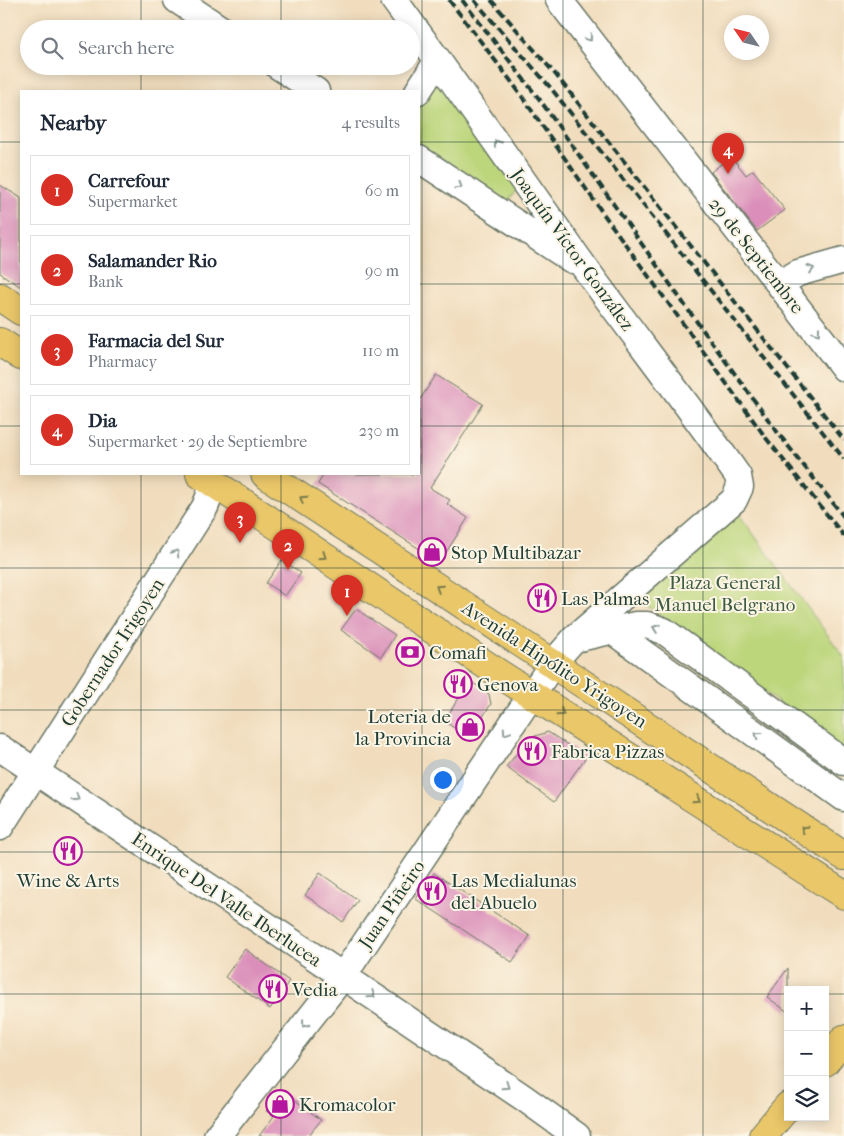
<!DOCTYPE html>
<html lang="en">
<head>
<meta charset="utf-8">
<style>
  body { margin:0; font-family:"IM FELL French Canon",serif; background:#f2f2f3; color:#1f2937 }
  .controls { position:absolute; right:15px; bottom:15px; display:grid; overflow:hidden; border-radius:0px; box-shadow:0 2px 12px #0003 }
  .controls button { width:45px; height:45px; display:grid; place-items:center; padding:0; border:0; border-bottom:1px solid #e0e1e3; background:#fff; color:#1f2937; font:25px sans-serif }
  .compass { position:absolute; left:724px; top:15px; width:45px; height:45px; border-radius:50%; background:#fff; box-shadow:0 2px 12px #0003; rotate:305deg }
  .you { position:absolute; left:442px; top:779px; width:18px; height:18px; margin:-12px; border:4px solid #fff; border-radius:50%; background:#1a73e8; box-shadow:0 0 0 8px #1a73e833 }
  .badge { display:grid; place-items:center; width:32px; height:32px; border-radius:50%; background:#d93025; color:#fff; font-size:16px; font-weight:700 }
  .pin { position:absolute; translate:-50% -41px; filter:drop-shadow(0 1px 2px #0008) }
  .pin::after { content:''; position:absolute; top:26px; width:18px; height:15px; background:inherit; clip-path:polygon(0 0,100% 0,50% 100%) }
  .list { margin:0; padding:0; list-style:none }
  h2 { display:flex; justify-content:space-between; align-items:center; height:65px; margin:0; padding:0 20px; font-size:21px }
  h2 small { font-size:16px; font-weight:400; color:#747a83 }
  .list li { display:grid; grid-template-columns:32px 1fr auto; gap:15px; align-items:center; box-sizing:border-box; height:70px; margin:0 10px 10px; padding:0 10px; border:1px solid #e0e1e3; border-radius:0px }
  .list b { display:block; font-size:19px; white-space:nowrap }
  .list p { margin:0; font-size:16px; white-space:nowrap; color:#747a83 }
  .list em { font-size:16px; font-style:normal; color:#747a83 }
  .icon { flex:none; width:28px; height:28px; fill:none; stroke:currentColor; stroke-width:2; stroke-linecap:round; stroke-linejoin:round }
  .map { position:relative; flex:none; width:844px; height:1136px; overflow:hidden }
  .search { position:absolute; background:#fff; box-shadow:0 2px 12px #0003; left:20px; top:20px; width:400px; height:55px; display:flex; align-items:center; gap:12px; box-sizing:border-box; padding:0 18px; border-radius:28px; color:#747a83; font-size:19px }
  .panel { position:absolute; background:#fff; box-shadow:0 2px 12px #0003; left:20px; top:90px; width:400px; height:385px; border-radius:0px }
  .map>svg:first-child { display:block }
  .green { fill:#bcd67b; stroke:#6e8a58 }
  .building { fill:#da8eb9 }
  .lines { fill:none; stroke-linecap:round; stroke-linejoin:round }
  .minor-casing { stroke:#687564; stroke-width:29 }
  .major-casing { stroke:#687564; stroke-width:30 }
  .minor { stroke:#fff; stroke-width:26 }
  .major { stroke:#eac769; stroke-width:28 }
  .rail { stroke:#1f3d34; stroke-width:4; stroke-dasharray:8 4; stroke-linecap:butt }
  .oneway { stroke:#8f9e9a }
  .oneway2 { stroke:#7a7b4c }
  .grid { fill:none; stroke:#1f3d34; stroke-width:1; stroke-opacity:0.55 }
  .labels { text-anchor:middle; stroke-width:4; stroke-linejoin:round; paint-order:stroke }
  .street-label { font-size:19px; fill:#1f3d34; stroke:#fcf5e5 }
  .poi-label { font-size:19px; fill:#1f3d34; stroke:#fcf5e5; text-anchor:start }
  .park-label { font-size:19px; fill:#3e5c42; stroke:#fcf5e5 }
</style>
</head>
<body>
<div class="map">
<svg width="844" height="1136" viewBox="0 0 844 1136">
  <rect width="100%" height="100%" fill="#fcf5e5"/>
  <filter id="ink" filterUnits="userSpaceOnUse"><feTurbulence type="fractalNoise" baseFrequency=".02" numOctaves="2"/><feDisplacementMap in="SourceGraphic" scale="10" xChannelSelector="R" yChannelSelector="G"/><feConvolveMatrix kernelMatrix="1 2 1 2 8 2 1 2 1" color-interpolation-filters="sRGB"/></filter>
  <filter id="wash" filterUnits="userSpaceOnUse"><feTurbulence type="fractalNoise" baseFrequency=".0096" numOctaves="4" result="noise"/><feDisplacementMap in="SourceGraphic" scale="20" xChannelSelector="R" yChannelSelector="G"/><feGaussianBlur stdDeviation="1.12" result="paint"/><feColorMatrix in="noise" values="0 0 0 0 0 0 0 0 0 0 0 0 0 0 0 0 0 1.4 0 .05"/><feComposite in="paint" operator="in"/></filter>
  <g filter="url(#wash)">
    <rect width="100%" height="100%" fill="#f1ddbd"/>
    <path class="green" d="M438,76L519,186L507,203L419,144V104Z
      M735,509L844,657V751L634,596Z"/>
    <g id="blocks">
      <path class="building" d="M731,156L746,175L753,170L785,210L757,231L711,172Z
        M0,185L21,198V287L0,273Z
        M436,375L483,404L430,488L450,500L447,504L468,518L440,562L318,484L324,474H419V401Z
        M282,560L301,573L285,596L266,583Z
        M356,609L395,635L381,657L341,630Z
        M470,681L489,694L491,704L469,738L444,721Z
        M548,732L586,757L554,802L506,767L529,738Z
        M320,873L358,900L343,922L305,895Z
        M434,873L530,936L512,962L416,899Z
        M245,949L289,981L270,1009L225,977Z
        M788,968V1012L767,997Z
        M282,1090L321,1120L308,1136H259L274,1116L266,1111Z"/>
    </g>
  </g>
  <g filter="url(#ink)">
    <use href="#blocks" fill-opacity="0" stroke="#687564" stroke-width="1"/>
    <g class="lines">
      <defs>
        <path id="minor" d="M177,0L221,29
          M559,0L844,368
          M278,66L316,91
          M418,91L438,60
          M419,159L572,260
          M779,284L798,273L844,260
          M611,630L844,798
          M579,638L636,625H647L664,631L844,762
          M0,748L343,976L524,1098L577,1136
          M0,827L205,507L211,492L209,480L211,474
          M217,1136L343,976L553,663L575,638L734,500L740,487L738,476C689,406 636,338 585,268C521,179 459,88 394,0"/>
        <path id="major" d="M0,297L21,311
          M0,342L21,356
          M200,474L498,673L844,895
          M265,474L844,856
          M825,1062L844,1039
          M763,1136L788,1106"/>
      </defs>
      <use href="#minor" class="minor-casing"/>
      <use href="#major" class="major-casing"/>
      <use href="#minor" class="minor"/>
      <use href="#major" class="major"/>
      <path class="rail" d="M449,0L514,85L602,212L766,438L844,536
        M462,0L540,100L689,311L778,433L844,517
        M474,0L550,87L844,459
        M491,0L556,75L844,440"/>
    </g>
    <defs><path id="oneway-chevron" d="M-2-3.5L2.5 0L-2 3.5" fill="none" stroke-width="1.6" stroke-linecap="round" stroke-linejoin="round" transform="scale(1.25)"/></defs>
    <g class="oneway">
      <use href="#oneway-chevron" transform="translate(589 38) rotate(52)"/>
      <use href="#oneway-chevron" transform="translate(497 143) rotate(-125)"/>
      <use href="#oneway-chevron" transform="translate(459 186) rotate(33)"/>
      <use href="#oneway-chevron" transform="translate(811 269) rotate(-16)"/>
      <use href="#oneway-chevron" transform="translate(817 332) rotate(53)"/>
      <use href="#oneway-chevron" transform="translate(176 553) rotate(-57)"/>
      <use href="#oneway-chevron" transform="translate(656 628) rotate(-160)"/>
      <use href="#oneway-chevron" transform="translate(506 732) rotate(124)"/>
      <use href="#oneway-chevron" transform="translate(758 735) rotate(-144)"/>
      <use href="#oneway-chevron" transform="translate(76 798) rotate(34)"/>
      <use href="#oneway-chevron" transform="translate(372 995) rotate(34)"/>
      <use href="#oneway-chevron" transform="translate(305 1024) rotate(128)"/>
      <use href="#oneway-chevron" transform="translate(506 1086) rotate(34)"/>
    </g>
    <g class="oneway2">
      <use href="#oneway-chevron" transform="translate(303 499) rotate(-147)"/>
      <use href="#oneway-chevron" transform="translate(323 556) rotate(34)"/>
      <use href="#oneway-chevron" transform="translate(439 588) rotate(-147)"/>
      <use href="#oneway-chevron" transform="translate(561 713) rotate(33)"/>
      <use href="#oneway-chevron" transform="translate(697 800) rotate(33)"/>
      <use href="#oneway-chevron" transform="translate(804 829) rotate(-147)"/>
    </g>
  </g>
  <path class="grid" d="M141,0V29M281,0V29M422,0V1136M563,0V1136M703,0V1136M141,66V91M281,66V91M0,142H21M419,142H844M0,284H21M419,284H844M0,426H21M419,426H844M141,474V1136M281,474V1136M0,568H844M0,710H844M0,852H844M0,994H788M825,994H844"/>
  <defs>
    <symbol id="shop-ring" viewBox="-11 -11 22 22"><circle r="9.5" fill="#fcf5e5" stroke="#b5179e" stroke-width="1.5"/><path d="M-5-2.5h2.3a2.7 3.5 0 0 1 5.4 0H5L5.5 6h-11ZM-1.5-2.5h3a1.5 2.3 0 0 0-3 0Z" fill="#b5179e"/></symbol>
    <symbol id="restaurant-ring" viewBox="-11 -11 22 22"><circle r="9.5" fill="#fcf5e5" stroke="#b5179e" stroke-width="1.5"/><path d="M-5-6h1v4h1v-4h1v4h1v-4h1v5L-1.5 .5V6h-2V.5L-5-1ZM5-6V6H3V1.5H1.5Q1.5-4 5-6Z" fill="#b5179e"/></symbol>
    <symbol id="bank-ring" viewBox="-11 -11 22 22"><circle r="9.5" fill="#fcf5e5" stroke="#b5179e" stroke-width="1.5"/><path d="M-6-4H6V4H-6ZM0-2.3a2.3 2.3 0 1 0 0 4.6a2.3 2.3 0 1 0 0-4.6Z" fill="#b5179e"/></symbol>
  </defs>
  <g fill-rule="evenodd">
    <use href="#shop-ring" x="416" y="536" width="32" height="32"/>
    <use href="#restaurant-ring" x="526" y="582" width="32" height="32"/>
    <use href="#bank-ring" x="394" y="636" width="32" height="32"/>
    <use href="#restaurant-ring" x="442" y="668" width="32" height="32"/>
    <use href="#shop-ring" x="454" y="711" width="32" height="32"/>
    <use href="#restaurant-ring" x="516" y="735" width="32" height="32"/>
    <use href="#restaurant-ring" x="52" y="835" width="32" height="32"/>
    <use href="#restaurant-ring" x="416" y="875" width="32" height="32"/>
    <use href="#restaurant-ring" x="257" y="973" width="32" height="32"/>
    <use href="#shop-ring" x="264" y="1088" width="32" height="32"/>
  </g>
  <g class="labels">
    <g class="street-label">
      <text transform="translate(573 249) rotate(54)" y="7">Joaquín Víctor González</text>
      <text transform="translate(757 255) rotate(52)" y="7">29 de Septiembre</text>
      <text transform="translate(112 652) rotate(-57)" y="7">Gobernador Irigoyen</text>
      <text transform="translate(555 664) rotate(33)" y="7">Avenida Hipólito Yrigoyen</text>
      <text transform="translate(227 899) rotate(34)" y="7">Enrique Del Valle Iberlucea</text>
      <text transform="translate(391 904) rotate(-56)" y="7">Juan Piñeiro</text>
    </g>
    <g class="poi-label">
      <text x="451" y="559">Stop Multibazar</text>
      <text x="561" y="605">Las Palmas</text>
      <text x="429" y="659">Comafi</text>
      <text x="477" y="691">Genova</text>
      <text x="451" y="723" text-anchor="end">Loteria de<tspan x="451" dy="22">la Provincia</tspan></text>
      <text x="551" y="758">Fabrica Pizzas</text>
      <text x="68" y="887" text-anchor="middle">Wine &amp; Arts</text>
      <text x="451" y="887">Las Medialunas<tspan x="451" dy="22">del Abuelo</tspan></text>
      <text x="292" y="996">Vedia</text>
      <text x="299" y="1111">Kromacolor</text>
    </g>
    <g class="park-label">
      <text x="725" y="589">Plaza General<tspan x="725" dy="22">Manuel Belgrano</tspan></text>
    </g>
  </g>
</svg>
<div class="controls">
<button>+</button>
<button>−</button>
<button><svg class="icon" aria-label="layers" viewBox="0 0 24 24"><path d="M12 4l9 5-9 5-9-5zM3 14l9 5 9-5"/></svg></button>
</div>
<svg class="compass" viewBox="-18 -18 36 36"><path d="M0-13l5 13h-10z" fill="#e53935"/><path d="M0 13l5-13h-10z" fill="#747a83"/></svg>
<div class="you"></div>
<div class="pin badge" style="left:347px;top:616px">1</div>
<div class="pin badge" style="left:288px;top:570px">2</div>
<div class="pin badge" style="left:240px;top:543px">3</div>
<div class="pin badge" style="left:728px;top:174px">4</div>
<div class="search"><svg class="icon" aria-label="search" viewBox="0 0 24 24"><circle cx="10" cy="10" r="6"/><path d="M15 15l6 6"/></svg>Search here</div>
<section class="panel">
<h2>Nearby<small>4 results</small></h2>
<ul class="list">
<li><span class="badge">1</span><div><b>Carrefour</b><p>Supermarket</p></div><em>60 m</em></li>
<li><span class="badge">2</span><div><b>Salamander Rio</b><p>Bank</p></div><em>90 m</em></li>
<li><span class="badge">3</span><div><b>Farmacia del Sur</b><p>Pharmacy</p></div><em>110 m</em></li>
<li><span class="badge">4</span><div><b>Dia</b><p>Supermarket · 29 de Septiembre</p></div><em>230 m</em></li>
</ul>
</section>
</div>
</body>
</html>
